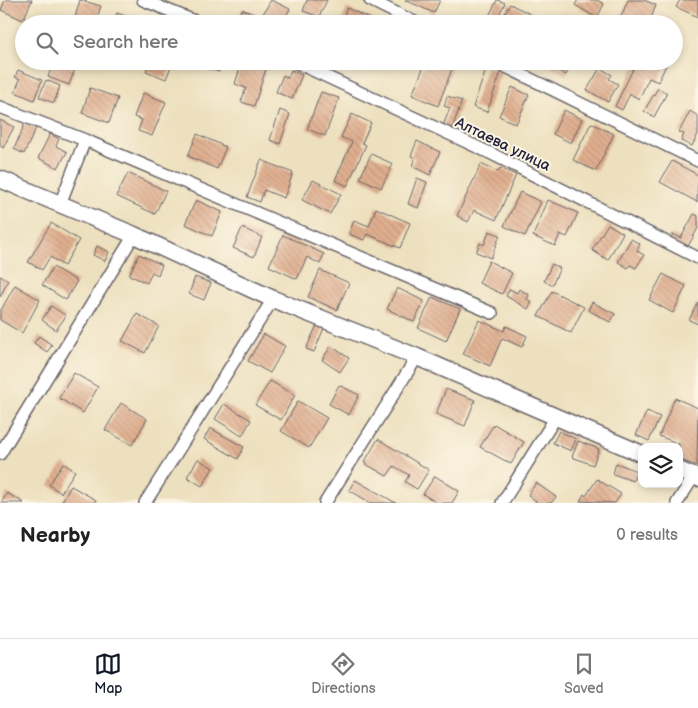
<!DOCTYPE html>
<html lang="en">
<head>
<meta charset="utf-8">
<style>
  body { margin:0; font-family:"Balsamiq Sans",sans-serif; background:#f2f2f2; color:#222 }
  .controls { position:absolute; right:15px; bottom:15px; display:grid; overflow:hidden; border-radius:10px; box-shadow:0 2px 8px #0003 }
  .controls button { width:45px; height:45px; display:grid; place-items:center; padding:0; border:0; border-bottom:1px solid #e0e0e0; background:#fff; color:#222; font:25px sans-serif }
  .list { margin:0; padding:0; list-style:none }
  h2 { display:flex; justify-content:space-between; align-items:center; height:65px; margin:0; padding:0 20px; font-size:21px }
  h2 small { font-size:16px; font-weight:400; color:#767676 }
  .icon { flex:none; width:28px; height:28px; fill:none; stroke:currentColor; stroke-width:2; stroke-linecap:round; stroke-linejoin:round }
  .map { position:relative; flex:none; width:698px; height:503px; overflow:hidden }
  .search { position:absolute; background:#fff; box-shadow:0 2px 8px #0003; left:15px; right:15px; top:15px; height:55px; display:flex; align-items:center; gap:12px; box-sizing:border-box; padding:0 18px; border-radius:28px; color:#767676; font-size:19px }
  .sheet { height:135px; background:#fff }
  nav { display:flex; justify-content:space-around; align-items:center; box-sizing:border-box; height:70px; border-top:1px solid #e0e0e0; background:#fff; font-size:14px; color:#767676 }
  nav a { display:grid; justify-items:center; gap:2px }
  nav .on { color:#111827 }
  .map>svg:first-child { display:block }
  .building { fill:url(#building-back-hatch) }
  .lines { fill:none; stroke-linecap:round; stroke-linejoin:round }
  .street-casing { stroke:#696469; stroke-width:14 }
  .secondary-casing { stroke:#696469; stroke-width:19 }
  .street { stroke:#fff; stroke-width:11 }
  .secondary { stroke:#fff; stroke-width:16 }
  .labels { text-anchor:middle; stroke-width:4; stroke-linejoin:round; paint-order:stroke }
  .street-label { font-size:15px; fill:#22223b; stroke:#fcf5e5 }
</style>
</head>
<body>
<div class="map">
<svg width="698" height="503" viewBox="0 0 698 503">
  <defs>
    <pattern id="building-back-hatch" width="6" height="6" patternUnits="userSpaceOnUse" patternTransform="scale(1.25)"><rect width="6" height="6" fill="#e0af8f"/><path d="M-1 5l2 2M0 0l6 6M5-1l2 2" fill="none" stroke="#c0967c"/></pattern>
  </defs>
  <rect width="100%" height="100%" fill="#fcf5e5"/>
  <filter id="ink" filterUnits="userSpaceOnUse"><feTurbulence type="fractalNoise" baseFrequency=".02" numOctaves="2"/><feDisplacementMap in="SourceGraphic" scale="10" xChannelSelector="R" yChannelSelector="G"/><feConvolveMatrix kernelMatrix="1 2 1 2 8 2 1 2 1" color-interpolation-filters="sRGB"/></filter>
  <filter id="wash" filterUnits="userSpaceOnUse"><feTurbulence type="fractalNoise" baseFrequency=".0096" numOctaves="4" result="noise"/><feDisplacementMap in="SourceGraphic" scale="20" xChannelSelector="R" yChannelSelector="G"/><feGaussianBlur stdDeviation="1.12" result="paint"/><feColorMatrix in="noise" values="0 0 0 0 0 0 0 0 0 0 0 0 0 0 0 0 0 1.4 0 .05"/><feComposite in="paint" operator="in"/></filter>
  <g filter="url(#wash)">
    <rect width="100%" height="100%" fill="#ede0be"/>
    <g id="blocks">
      <path class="building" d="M5,0H32L23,20L1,10Z
        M80,0L101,6L95,24H73Z
        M271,0L290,9L281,24H268L260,19Z
        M307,0H327L319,17L303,11Z
        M405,0H440L434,13Z
        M497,0L505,3L494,24H485Z
        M578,0H597L604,4L597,18L575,5Z
        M628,0H644L656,5L649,24H629L620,19Z
        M680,0H698V17L676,7Z
        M510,4L544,21L542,24H499Z
        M347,8L382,24H340Z
        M242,9L254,14L250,24H236Z
        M117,13L146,23V24H113Z
        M449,17L461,22L463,17L471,21L470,24H445Z
        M568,17L582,24H564Z
        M54,61L75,69L69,85L48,77Z
        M150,61H173L166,79L146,71Z
        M204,61H222L219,72L202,67Z
        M242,61H253L267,66L254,106L241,102L246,88L235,84Z
        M426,61H433L452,69L438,106L412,95Z
        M545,61H572L566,75L544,63Z
        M637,61H668L658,82L649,78L639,99L630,94L622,110L615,106Z
        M487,67L501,72L487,112L473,107Z
        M600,68L612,75L609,79L618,84L608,102L587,90Z
        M18,70L42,80L34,100L15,92L20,79L15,77Z
        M291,70L302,75L292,99L276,92L283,75L288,78Z
        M46,80L60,86L54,103L39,97Z
        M512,87L529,95L516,124L499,116Z
        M90,88L118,98L109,123L82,113Z
        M658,88L667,93L654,117L644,111Z
        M321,92L339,98L325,136L307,129Z
        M143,93L166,102L152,136L138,131L142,120L134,117Z
        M447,96L462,101L451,131L442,128L450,108L444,106Z
        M280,110L290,114L280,144L270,140Z
        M564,110L582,119L571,143L553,134Z
        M690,111L698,116V134L692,146L681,141L684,134L679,132Z
        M352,114L371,123L362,143L366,145L347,186L335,180L352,142L341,137Z
        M0,120L14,127L3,148L0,146Z
        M25,123L36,128L24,154L14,149Z
        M591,123L614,134L596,171L573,160Z
        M50,134L59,139L56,146L67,152L58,168L38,158Z
        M197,134L226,147L217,169L188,156Z
        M417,141L440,152L430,175L412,166L415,158L411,156Z
        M371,154L393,164L381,188L360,178Z
        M261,160L293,173L284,198L264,190L260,202L247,197Z
        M672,161L698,175L697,202L660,182Z
        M481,164L498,172L500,168L516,175L496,220L474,210L468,222L457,216Z
        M128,173L166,191L155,214L116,196Z
        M417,178L427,182L418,208L408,204Z
        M313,180L341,194L330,214L302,200Z
        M520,192L541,202L525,236L504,226Z
        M196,200L222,212L212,236L185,224Z
        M548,200L578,213L567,237L560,234L555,246L533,236Z
        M376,208L410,223L400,248L367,234L364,240L349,234L354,220L369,226Z
        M694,214L698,216V228L686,250L670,241L673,234L681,238Z
        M51,223L79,240L64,266L50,257L42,270L28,262Z
        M608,224L623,233L608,260L592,250Z
        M242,228L262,237L254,257L233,248Z
        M489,231L500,235L491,258L476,252L480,243L484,245Z
        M283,235L324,254L320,264L307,257L297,279L269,266Z
        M631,239L640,244L637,251L644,255L636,268L630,265L628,268L618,262Z
        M97,246L109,252L105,261L93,255Z
        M139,254L162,265L158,275L152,272L147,283L129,275Z
        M489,261L512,273L502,294L479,283Z
        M552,264L560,268L552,285L544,281Z
        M53,267L77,281L66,300L42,285Z
        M320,270L349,283L337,310L308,297Z
        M663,274L686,286L673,313L649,300Z
        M0,276L8,280L0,297Z
        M195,277L211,283L204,300L189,294Z
        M15,285L40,300L22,333L0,320V312Z
        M397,288L424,301L414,322L387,309Z
        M510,289L517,293L519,289L529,295L527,299L532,302L528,309L506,296Z
        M552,291L584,307L571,333L538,316Z
        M432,297L460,309L446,341L418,328Z
        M592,302L615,314L610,322L588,310Z
        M698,302V324L689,320Z
        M51,306L66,316L56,330L42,320Z
        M137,314L159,326L145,353L122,341Z
        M479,320L504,331L506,326L527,336L522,347L502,338L490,366L463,354Z
        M317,325L324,328L314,352L306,349Z
        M264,334L285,346L270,373L248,361Z
        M39,336L52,345L47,352L34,343Z
        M331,346L349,358L340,372L322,360Z
        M74,373L98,387L83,413L59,398Z
        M270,381L295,395L281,420L255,405Z
        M339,385L359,395L349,415L329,404Z
        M446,389L475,400L465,426L436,414Z
        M675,398L698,408L697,466L679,459V444L659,436Z
        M298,401L327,418L309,448L281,431Z
        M121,403L147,419L132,445L105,430Z
        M224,404L251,420L242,436L215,419Z
        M647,411L660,417L649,441L636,435Z
        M494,424L524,442L511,464L480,447Z
        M210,428L244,447L238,459L204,439Z
        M559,431L576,439L571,451L553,443Z
        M378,439L429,470L417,489L405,482L409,475L394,466L387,476L364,463Z
        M578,441L599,449L593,465L572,457Z
        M198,459L213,468L202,486L187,477Z
        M63,463L75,471L61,493L49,485Z
        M616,463L637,471L633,481L613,474Z
        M435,476L459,491L452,503H437L423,494Z
        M597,479L621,494L615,503L580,501L584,494L586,496Z
        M355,480L396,503H371L349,490Z
        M536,483L556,497L551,503H535L536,501L528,495Z
        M71,486L96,500L94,503H61Z
        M7,493L24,503H1Z"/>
    </g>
  </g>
  <g filter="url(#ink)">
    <use href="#blocks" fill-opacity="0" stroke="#696469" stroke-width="1"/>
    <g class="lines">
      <defs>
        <path id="street" d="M143,0L202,24
          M370,0L418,24
          M293,61L492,154L698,258
          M494,61L698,161
          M0,107L85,140L60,204
          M85,140L492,313
          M0,454L134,235
          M145,503L273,299
          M325,503L417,357
          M502,503L556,417
          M677,503L694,476"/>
        <path id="secondary" d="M0,179L134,235L273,299L417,357L642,454
          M679,470L698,478"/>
      </defs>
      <use href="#street" class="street-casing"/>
      <use href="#secondary" class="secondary-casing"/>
      <use href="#street" class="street"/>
      <use href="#secondary" class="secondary"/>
    </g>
  </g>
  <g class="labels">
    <g class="street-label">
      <text transform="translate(503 144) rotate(26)" y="5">Алтаева улица</text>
    </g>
  </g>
</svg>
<div class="controls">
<button><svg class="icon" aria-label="layers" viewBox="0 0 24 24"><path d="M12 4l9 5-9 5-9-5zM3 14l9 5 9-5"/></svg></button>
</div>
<div class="search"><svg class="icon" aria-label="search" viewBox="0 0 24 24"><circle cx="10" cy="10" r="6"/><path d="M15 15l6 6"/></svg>Search here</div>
</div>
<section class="sheet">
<h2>Nearby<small>0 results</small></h2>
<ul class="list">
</ul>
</section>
<nav>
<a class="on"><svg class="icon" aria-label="map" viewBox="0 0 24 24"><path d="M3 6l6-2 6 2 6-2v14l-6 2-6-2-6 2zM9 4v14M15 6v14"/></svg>Map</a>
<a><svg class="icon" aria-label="directions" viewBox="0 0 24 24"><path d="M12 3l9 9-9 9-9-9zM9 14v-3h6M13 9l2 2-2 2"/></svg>Directions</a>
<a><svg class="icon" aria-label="saved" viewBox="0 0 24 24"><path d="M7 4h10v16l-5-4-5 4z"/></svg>Saved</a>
</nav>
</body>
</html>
